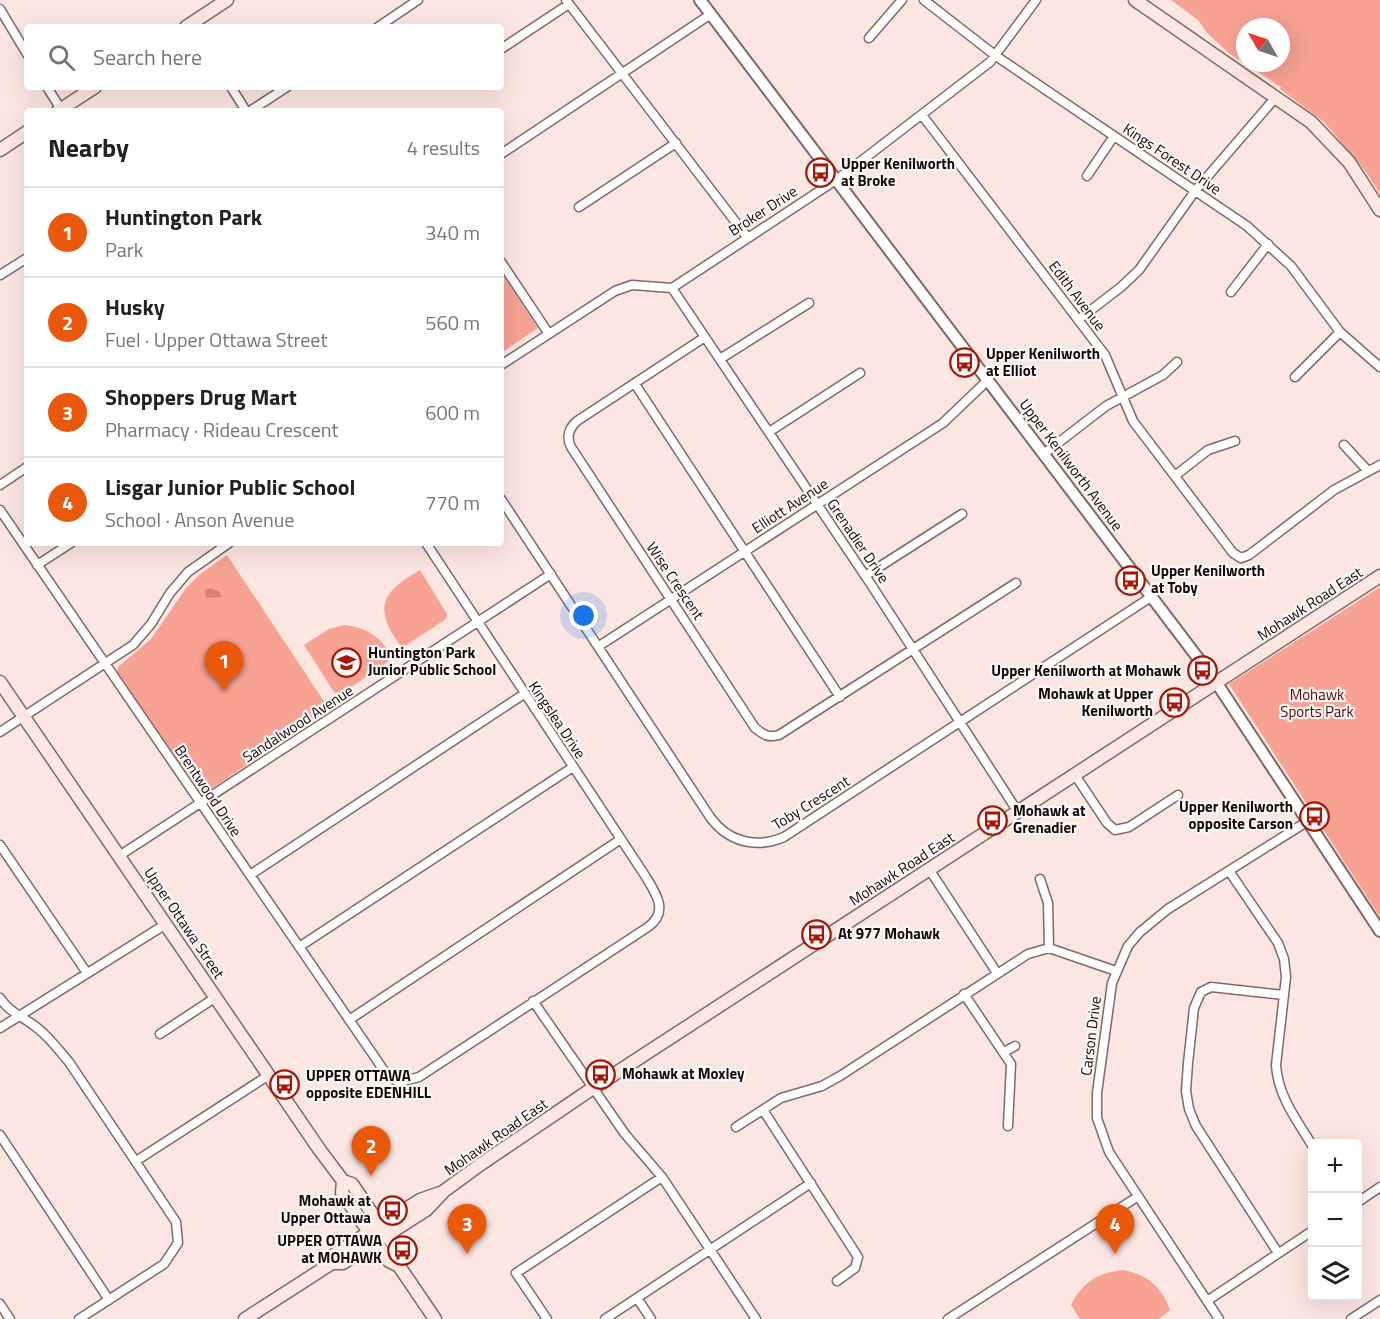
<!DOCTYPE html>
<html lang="en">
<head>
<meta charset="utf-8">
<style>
  body { margin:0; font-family:"Titillium Web",sans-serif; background:#f6f6f6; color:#202124 }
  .controls { position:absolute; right:18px; bottom:18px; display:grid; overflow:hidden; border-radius:6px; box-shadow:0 6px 24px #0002 }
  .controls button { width:54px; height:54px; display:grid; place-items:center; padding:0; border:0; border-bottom:2px solid #e0e0e0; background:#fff; color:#202124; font:30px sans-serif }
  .compass { position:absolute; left:1236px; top:18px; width:54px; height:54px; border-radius:50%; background:#fff; box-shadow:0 6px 24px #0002; rotate:309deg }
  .you { position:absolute; left:584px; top:616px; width:21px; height:21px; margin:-15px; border:4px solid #fff; border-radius:50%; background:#1a73e8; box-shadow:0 0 0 9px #1a73e833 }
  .badge { display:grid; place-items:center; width:39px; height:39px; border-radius:50%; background:#ea580c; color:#fff; font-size:20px; font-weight:700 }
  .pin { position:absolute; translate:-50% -50px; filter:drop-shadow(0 2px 3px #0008) }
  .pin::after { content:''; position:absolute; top:32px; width:21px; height:18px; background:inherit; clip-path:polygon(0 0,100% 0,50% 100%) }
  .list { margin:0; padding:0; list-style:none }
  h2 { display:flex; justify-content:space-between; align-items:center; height:78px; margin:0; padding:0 24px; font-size:26px }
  h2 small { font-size:20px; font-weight:400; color:#757577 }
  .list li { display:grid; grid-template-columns:39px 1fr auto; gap:18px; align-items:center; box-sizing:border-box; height:90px; padding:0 24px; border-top:2px solid #e0e0e0 }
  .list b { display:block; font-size:22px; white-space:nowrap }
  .list p { margin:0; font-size:20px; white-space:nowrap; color:#757577 }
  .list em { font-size:20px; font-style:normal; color:#757577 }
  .icon { flex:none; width:33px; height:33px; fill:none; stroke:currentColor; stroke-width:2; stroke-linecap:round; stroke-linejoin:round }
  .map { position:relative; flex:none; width:1380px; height:1319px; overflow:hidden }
  .search { position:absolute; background:#fff; box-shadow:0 6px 24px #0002; left:24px; top:24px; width:480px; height:66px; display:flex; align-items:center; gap:15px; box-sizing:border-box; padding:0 21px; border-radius:6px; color:#757577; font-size:22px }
  .panel { position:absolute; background:#fff; box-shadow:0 6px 24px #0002; left:24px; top:108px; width:480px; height:438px; border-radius:6px }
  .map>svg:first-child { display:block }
  .green { fill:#f7a293; fill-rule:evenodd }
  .water { fill:#d58274 }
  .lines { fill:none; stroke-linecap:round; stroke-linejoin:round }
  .minor-casing { stroke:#806964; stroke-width:11 }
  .tertiary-casing { stroke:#806964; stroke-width:14 }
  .secondary-casing { stroke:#806964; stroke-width:15 }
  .minor { stroke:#fff; stroke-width:8 }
  .tertiary { stroke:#fff; stroke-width:10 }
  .secondary { stroke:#fde7e3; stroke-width:12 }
  .labels { text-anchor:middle; stroke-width:4.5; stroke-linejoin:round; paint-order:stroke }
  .street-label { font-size:15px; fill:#120a08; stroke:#fdf8f7 }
  .poi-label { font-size:15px; font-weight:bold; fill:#120a08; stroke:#fdf8f7; text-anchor:start }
  .park-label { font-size:15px; fill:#560a04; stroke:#fdf8f7 }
</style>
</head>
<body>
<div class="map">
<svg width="1380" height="1319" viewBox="0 0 1380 1319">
  <rect width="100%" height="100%" fill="#fce6e2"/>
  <path class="green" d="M1171,0H1380V194L1366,172L1324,122L1280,89L1281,87L1230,54L1208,34L1198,20ZM1245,27H1281V63H1245Z
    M501,272L538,328L501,353Z
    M227,555L329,709L205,793L199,791L117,672L118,667L151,639L186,588L199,575Z
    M420,570L447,614L446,619L402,648C373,609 380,593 420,570Z
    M1380,587V917L1229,684Z
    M345,625C369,628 381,638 393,658L340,695L334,692L304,645L329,629Z
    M1123,1270C1148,1275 1161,1286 1170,1310L1159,1319H1080L1071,1305C1083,1282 1097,1273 1123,1270Z"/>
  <path class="water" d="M211,588L220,592L221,597L206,598L205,590Z"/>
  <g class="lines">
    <defs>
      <path id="minor" d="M566,0L747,237
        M924,0L996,56L1247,226L1291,266L1340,332L1380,367
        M0,9L27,54
        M378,27L418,0
        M869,38L902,0
        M501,49L569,4
        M47,87L62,111
        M231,87L246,111
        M250,111L287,87
        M922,115L1105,355L1133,421L1233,553L1241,558L1249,555L1334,490L1380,465
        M501,154L711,14
        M1087,176L1114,136
        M579,207L676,143
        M501,262L549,334
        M0,275L27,258
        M672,288L872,586L1018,812
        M1231,292L1268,244
        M1078,320L1121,287L1139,270L1195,191L1276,97
        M705,337L577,421C569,428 566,437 571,447L755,728C764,735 768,738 779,735L1016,583
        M720,359L809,303
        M501,365L615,291L632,285L672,288L839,178L990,62L1036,0
        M1295,377L1340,332
        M635,384L840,697
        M769,432L860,373
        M1344,445L1368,471
        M1045,453L1106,406L1163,375L1177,362
        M1176,475L1208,450L1235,441
        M0,485L27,467
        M501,499L710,817C728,842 756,849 784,837L1151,597
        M0,510L387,1075L399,1082L419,1077L648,927C670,911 655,892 644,874L426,543
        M37,565L71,543
        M865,576L962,514
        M599,646L943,423L988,380
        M0,732L133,645L151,624L170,593L188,572L229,543
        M1075,775L1107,823L1115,830L1129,827L1178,795
        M0,845L87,973
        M119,856L551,574
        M929,869L997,973
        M1229,871L1278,943L1284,959L1286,977L1276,1065C1278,1096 1296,1119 1312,1145
        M250,875L524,694
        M1040,879L1048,903L1049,948
        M299,947L573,767
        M964,994L1011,1064L1008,1126
        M0,998C8,1010 17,1014 29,1022C45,1032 57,1048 69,1062L176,1222L178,1243L164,1264L79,1319
        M533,1001L625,1134L662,1177L756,1319
        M349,1020L621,839
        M0,1028L166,924
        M160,1034L216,997
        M1004,1052L1015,1046
        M763,1110L858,1257L855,1268L837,1281
        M736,1127L781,1098L822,1086L840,1076L1028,954L1049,948L1116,971
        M0,1135L109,1300
        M136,1161L269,1075
        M1358,1202L1380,1187
        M1278,1253L1196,1126L1189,1109L1186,1091L1188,1063L1194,1008L1201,992L1211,987L1284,995
        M637,1298L651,1319
        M1207,1301L1312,1231
        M0,1304L10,1319
        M547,1319L516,1273L662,1177
        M605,1319L811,1183
        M948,1319L1137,1197
        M1219,1319L1109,1152L1097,1118V1093L1112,983L1128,946L1140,932L1168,909L1308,821
        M1351,1319L1380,1300"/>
      <path id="tertiary" d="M700,0L1216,682L1380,931"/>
      <path id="secondary" d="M1135,0L1311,122L1349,162L1380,210
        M186,27L227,0
        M58,111L95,87
        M0,150L27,132
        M0,682L319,1149L343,1181L352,1184L386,1234L400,1254L399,1266
        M343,1181L342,1193L389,1261L399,1266L435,1319
        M332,1263L335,1254L420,1200L440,1193
        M245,1319L332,1263H343L426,1210L444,1191L481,1164L593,1088L1380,576"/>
    </defs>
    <use href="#minor" class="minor-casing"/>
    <use href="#tertiary" class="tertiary-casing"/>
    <use href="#secondary" class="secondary-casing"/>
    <use href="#minor" class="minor"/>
    <use href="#tertiary" class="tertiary"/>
    <use href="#secondary" class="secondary"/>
  </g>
  <defs>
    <symbol id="bus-ring" viewBox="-11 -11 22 22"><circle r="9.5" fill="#fdf8f7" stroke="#a71504" stroke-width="1.5"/><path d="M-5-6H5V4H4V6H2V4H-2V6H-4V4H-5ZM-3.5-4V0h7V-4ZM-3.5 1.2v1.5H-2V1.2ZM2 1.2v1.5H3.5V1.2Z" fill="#a71504"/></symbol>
    <symbol id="school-ring" viewBox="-11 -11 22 22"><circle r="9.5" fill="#fdf8f7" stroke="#a71504" stroke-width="1.5"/><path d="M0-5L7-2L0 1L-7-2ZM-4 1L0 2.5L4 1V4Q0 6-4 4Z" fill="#a71504"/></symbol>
  </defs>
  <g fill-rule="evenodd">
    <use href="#bus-ring" x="804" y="156" width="33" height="33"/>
    <use href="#bus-ring" x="948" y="346" width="33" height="33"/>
    <use href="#bus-ring" x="1114" y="564" width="33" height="33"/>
    <use href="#school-ring" x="330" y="646" width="33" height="33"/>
    <use href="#bus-ring" x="1186" y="654" width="33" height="33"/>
    <use href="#bus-ring" x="1158" y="686" width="33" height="33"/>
    <use href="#bus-ring" x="1298" y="800" width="33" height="33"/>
    <use href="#bus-ring" x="976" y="804" width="33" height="33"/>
    <use href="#bus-ring" x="800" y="918" width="33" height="33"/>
    <use href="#bus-ring" x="584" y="1058" width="33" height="33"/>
    <use href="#bus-ring" x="268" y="1068" width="33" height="33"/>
    <use href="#bus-ring" x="376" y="1194" width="33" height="33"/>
    <use href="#bus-ring" x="386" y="1234" width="33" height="33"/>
  </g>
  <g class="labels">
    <g class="street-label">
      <text transform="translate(1172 159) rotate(34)" y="5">Kings Forest Drive</text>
      <text transform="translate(763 211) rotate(-33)" y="5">Broker Drive</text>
      <text transform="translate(1077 296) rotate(53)" y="5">Edith Avenue</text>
      <text transform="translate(1071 465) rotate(53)" y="5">Upper Kenilworth Avenue</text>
      <text transform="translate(790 506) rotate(-33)" y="5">Elliott Avenue</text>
      <text transform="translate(858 541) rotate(56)" y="5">Grenadier Drive</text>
      <text transform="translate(675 581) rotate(56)" y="5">Wise Crescent</text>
      <text transform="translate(1310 604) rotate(-33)" y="5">Mohawk Road East</text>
      <text transform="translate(557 720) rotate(56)" y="5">Kingslea Drive</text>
      <text transform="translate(298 724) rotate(-33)" y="5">Sandalwood Avenue</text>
      <text transform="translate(208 791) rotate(56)" y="5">Brentwood Drive</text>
      <text transform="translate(811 803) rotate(-32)" y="5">Toby Crescent</text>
      <text transform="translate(902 869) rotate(-33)" y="5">Mohawk Road East</text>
      <text transform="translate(184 923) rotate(56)" y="5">Upper Ottawa Street</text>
      <text transform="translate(1091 1036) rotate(-83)" y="5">Carson Drive</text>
      <text transform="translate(496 1137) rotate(-35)" y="5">Mohawk Road East</text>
    </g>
    <g class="poi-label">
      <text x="841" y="169">Upper Kenilworth<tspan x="841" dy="17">at Broke</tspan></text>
      <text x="986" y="359">Upper Kenilworth<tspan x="986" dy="17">at Elliot</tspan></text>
      <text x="1151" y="576">Upper Kenilworth<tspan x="1151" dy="17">at Toby</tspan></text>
      <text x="368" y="658">Huntington Park<tspan x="368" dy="17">Junior Public School</tspan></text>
      <text x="1181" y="676" text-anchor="end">Upper Kenilworth at Mohawk</text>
      <text x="1153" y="699" text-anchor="end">Mohawk at Upper<tspan x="1153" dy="17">Kenilworth</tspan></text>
      <text x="1293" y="812" text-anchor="end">Upper Kenilworth<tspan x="1293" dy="17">opposite Carson</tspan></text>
      <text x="1013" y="816">Mohawk at<tspan x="1013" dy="17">Grenadier</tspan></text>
      <text x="838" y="939">At 977 Mohawk</text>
      <text x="622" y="1079">Mohawk at Moxley</text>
      <text x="306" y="1081">UPPER OTTAWA<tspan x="306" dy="17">opposite EDENHILL</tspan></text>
      <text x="371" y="1206" text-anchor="end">Mohawk at<tspan x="371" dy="17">Upper Ottawa</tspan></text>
      <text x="382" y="1246" text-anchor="end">UPPER OTTAWA<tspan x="382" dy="17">at MOHAWK</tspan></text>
    </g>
    <g class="park-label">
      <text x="1317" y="700">Mohawk<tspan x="1317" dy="17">Sports Park</tspan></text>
    </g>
  </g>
</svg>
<div class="controls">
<button>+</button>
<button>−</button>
<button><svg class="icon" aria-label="layers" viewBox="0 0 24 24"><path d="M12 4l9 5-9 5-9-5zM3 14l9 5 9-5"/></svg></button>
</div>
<svg class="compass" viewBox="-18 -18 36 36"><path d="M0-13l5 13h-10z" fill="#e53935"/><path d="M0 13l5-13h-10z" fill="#757577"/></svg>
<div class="you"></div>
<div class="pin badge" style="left:224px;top:691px">1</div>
<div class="pin badge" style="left:371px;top:1176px">2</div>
<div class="pin badge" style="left:467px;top:1254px">3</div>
<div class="pin badge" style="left:1115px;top:1254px">4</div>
<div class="search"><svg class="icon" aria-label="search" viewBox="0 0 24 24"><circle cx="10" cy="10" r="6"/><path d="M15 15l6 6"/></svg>Search here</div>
<section class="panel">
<h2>Nearby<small>4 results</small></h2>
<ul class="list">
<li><span class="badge">1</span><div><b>Huntington Park</b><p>Park</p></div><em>340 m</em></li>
<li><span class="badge">2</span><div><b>Husky</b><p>Fuel · Upper Ottawa Street</p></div><em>560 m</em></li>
<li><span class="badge">3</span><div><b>Shoppers Drug Mart</b><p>Pharmacy · Rideau Crescent</p></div><em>600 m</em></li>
<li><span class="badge">4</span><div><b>Lisgar Junior Public School</b><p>School · Anson Avenue</p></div><em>770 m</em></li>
</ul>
</section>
</div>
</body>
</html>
